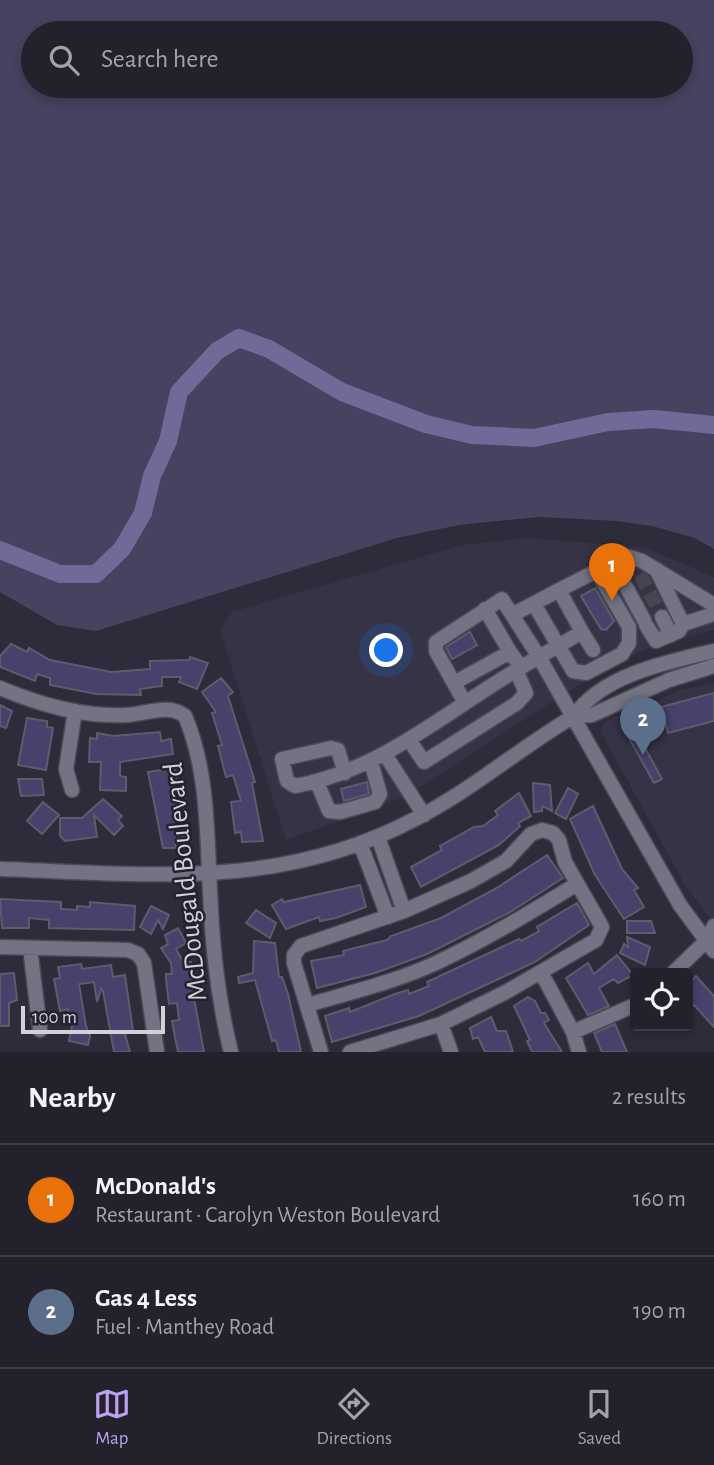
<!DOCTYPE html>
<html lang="en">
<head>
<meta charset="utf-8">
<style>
  body { margin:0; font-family:"Alegreya Sans",sans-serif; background:#2a2934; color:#f1f3f6 }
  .controls { position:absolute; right:21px; bottom:21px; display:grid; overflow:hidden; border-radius:7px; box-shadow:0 4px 10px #0003 }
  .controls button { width:63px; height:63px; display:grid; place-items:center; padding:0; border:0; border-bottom:2px solid #3f3e48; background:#22212c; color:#f1f3f6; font:35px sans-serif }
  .scale { position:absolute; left:21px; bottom:18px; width:144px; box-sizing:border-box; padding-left:7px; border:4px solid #d1d1da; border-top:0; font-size:19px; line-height:24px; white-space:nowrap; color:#d1d1da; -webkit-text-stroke:5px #23222f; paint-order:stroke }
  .you { position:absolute; left:387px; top:651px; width:24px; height:24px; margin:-18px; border:5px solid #fff; border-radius:50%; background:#1a73e8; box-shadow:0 0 0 10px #1a73e833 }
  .badge { display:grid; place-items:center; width:46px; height:46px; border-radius:50%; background:#bca0f2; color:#fff; font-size:23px; font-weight:700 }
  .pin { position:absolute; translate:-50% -58px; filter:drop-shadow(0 2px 4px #0008) }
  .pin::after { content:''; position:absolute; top:37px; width:24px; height:21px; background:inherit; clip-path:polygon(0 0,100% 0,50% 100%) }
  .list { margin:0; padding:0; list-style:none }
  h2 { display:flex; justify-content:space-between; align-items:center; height:91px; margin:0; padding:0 28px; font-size:30px }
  h2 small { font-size:23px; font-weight:400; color:#a2a3a9 }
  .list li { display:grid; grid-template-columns:46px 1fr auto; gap:21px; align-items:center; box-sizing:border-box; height:112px; padding:0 28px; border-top:2px solid #3f3e48 }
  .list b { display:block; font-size:26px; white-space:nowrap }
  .list p { margin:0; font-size:23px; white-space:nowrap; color:#a2a3a9 }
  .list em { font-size:23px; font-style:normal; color:#a2a3a9 }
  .icon { flex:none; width:38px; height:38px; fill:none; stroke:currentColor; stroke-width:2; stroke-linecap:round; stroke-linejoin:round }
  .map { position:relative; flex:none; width:714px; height:1052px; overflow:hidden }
  .search { position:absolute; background:#22212c; box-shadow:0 4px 10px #0003; left:21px; right:21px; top:21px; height:77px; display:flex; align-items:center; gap:18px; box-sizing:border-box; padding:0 24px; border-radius:38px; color:#a2a3a9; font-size:26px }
  .sheet { height:315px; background:#22212c }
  nav { display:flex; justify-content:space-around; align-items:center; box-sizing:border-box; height:98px; border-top:2px solid #3f3e48; background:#22212c; font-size:19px; color:#a2a3a9 }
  nav a { display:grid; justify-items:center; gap:4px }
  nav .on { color:#bca0f2 }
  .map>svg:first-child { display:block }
  .built { fill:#363347 }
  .green { fill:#46425f; fill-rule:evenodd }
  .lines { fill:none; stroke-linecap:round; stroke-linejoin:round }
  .river { stroke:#706a98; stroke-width:18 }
  .building { fill:#48416c; stroke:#5d5c6b; stroke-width:2 }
  .minor-tunnel { stroke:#464552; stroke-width:14; stroke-dasharray:14 7; stroke-linecap:butt }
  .minor-casing { stroke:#4a4955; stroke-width:17 }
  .minor { stroke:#747383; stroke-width:14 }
  .labels { text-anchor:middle; stroke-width:5; stroke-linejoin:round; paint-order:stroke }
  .street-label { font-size:28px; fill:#d1d1da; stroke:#23222f }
</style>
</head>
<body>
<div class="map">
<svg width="714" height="1052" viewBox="0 0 714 1052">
  <rect width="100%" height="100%" fill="#2d2c3a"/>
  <path class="built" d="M525,538L644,547L714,577V630L660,644L611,664L404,797L286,840L220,630L232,612L463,545Z
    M714,683V924L685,885L600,731L606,721L681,690Z"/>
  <path class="green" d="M0,0H714V549L695,538L652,526L616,521L538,517L459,525L397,538L96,631L57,625L0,592ZM33,33H681V86H33Z"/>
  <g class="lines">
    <path class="river" d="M0,550L60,574H96L122,549L143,513L152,476L168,441L179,392L217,351L239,338L269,349L342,392L426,424L472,435L534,438L608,422L654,419L714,425"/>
  </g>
  <path class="building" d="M595,588L614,621L606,630L601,629L581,596Z
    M470,632L477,645L452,659L446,647Z
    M11,644L27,652L29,648L50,660L111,672L150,669V661L189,660L190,657L208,663L197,689L179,682L181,677H162V686L140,689L141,695L96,694L50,685V678L37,674L35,681L0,667V656Z
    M221,678L233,692L228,696L255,782L252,783L263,841L242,842L241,832L235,833L231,802L241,801L233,775L226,777L218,746L222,745L212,713L216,712L202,692Z
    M714,693V721L668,733L661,707Z
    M0,705L12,711L6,728L0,726Z
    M27,718L47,721V727L53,728L46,770L18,765Z
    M633,726L662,779L654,783L625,731Z
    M160,732L161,741L171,739L173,754L120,762V776L126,777V791L100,790L101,762H89L90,738L97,739V733L113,736Z
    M175,768L177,779L171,780L175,807L182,805L187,836L175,837L176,848H163L148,772Z
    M18,779H42L44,795L21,796Z
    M367,782L369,794L344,801L341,789Z
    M533,783L550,785L552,811L542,806V811L534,812Z
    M568,788L578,794L566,819L555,813Z
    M519,793L531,816L518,823L520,826L499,845L421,887L411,867L442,850L440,846L474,827L483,826L498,815L495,811Z
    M103,799L122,816L118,820L123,826L114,835L94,815L97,837L65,841L60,836V818H82Z
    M43,802L59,815L42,834L27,821Z
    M593,806L622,869L638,888L634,890L644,907L624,919L595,875L570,819Z
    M547,855L563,878L512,911L427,954L375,973L317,988L311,961L344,955L343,951L387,940L391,936L441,918L495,889Z
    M360,885L366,907L336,918L320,921L319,917L286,929L272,905L282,899L284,902Z
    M0,899L61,902V909L77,910V906L90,907V902L135,906L134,930L49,928V920L29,918V928H2Z
    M577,903L589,925L535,962L419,1016L332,1042L325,1016L349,1008L350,1012L395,994L408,990L409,994L429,986L427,982L519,939L521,941L539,931L537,927Z
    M151,906L169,915L163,929L158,920L151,934L140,927Z
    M256,910L276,923L270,938L246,923Z
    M627,921H651L655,933H627Z
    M178,928L186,943L176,949L183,962H191V982L204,1052H178L176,1042L172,1021L179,1020L177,1003L169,1004L166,979V974H172L171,963L161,948L168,944L165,935Z
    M627,937L650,947L645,965L620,953L624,944L628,947Z
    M254,941L275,943L279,977H282L288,994L301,1052H279L276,1040L272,1041L255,980L239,983L238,977L253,973Z
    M617,955L633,975L618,983L614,979L599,988L609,1006L588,1015L566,978L588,963L594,974Z
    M81,964L82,969L111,965L113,977L125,975L133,1031L125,1034L130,1052H114L103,991L101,989L97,1002L94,982L79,984L86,1026L90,1036L88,1045L69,1041L74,1016L69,1017L68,1009L60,1011L54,979L60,978L58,967Z
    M14,973L17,1000L9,1003V1026H0V974Z
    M696,976L714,996V1027L694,1005L688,1011V984Z
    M528,997L535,1001L541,1013H545L549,1020L544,1023L562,1052H532L527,1041L530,1040L514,1006Z
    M491,1017L497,1031H506L513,1052H485L478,1037L473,1039L470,1028Z
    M615,1024L627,1052H602L594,1033Z"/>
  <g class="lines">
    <path class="minor-tunnel" d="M640,574L662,617"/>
    <defs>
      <path id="minor" d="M613,563L644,620
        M656,569L683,624
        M559,590L626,556L642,561L714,605
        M534,604L573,671L586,673L622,654L629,643V627L596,570
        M485,609L510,652
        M662,617L671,635
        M646,625L656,641L679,631L683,624L714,614
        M582,632L593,650
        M454,683L510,652L521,667
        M0,688C41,705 82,717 127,715C146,714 169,703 185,716C208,770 207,834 210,892C212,945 218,1000 231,1052
        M465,703L436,651V642L502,599L539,657L582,632L559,590L512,615
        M574,716L592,715L669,680L714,666
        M409,740L424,762L517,703L526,693L516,670
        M386,756L424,815
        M345,773L338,750L331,748L282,759L287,781L295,786C389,769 457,701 539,657L680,905L714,951
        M317,782L329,811L340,812L375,802L380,794L371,762
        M72,790L66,769L75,711
        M378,837L404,911
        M360,843L388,917
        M0,869C148,874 280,891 417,818C473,789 520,748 574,716C602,675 667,662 714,651
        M0,947L128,950L138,954L144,963L157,1052
        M30,948L40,1030
        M673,973L706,941L714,926
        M542,974L573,1032L579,1052
        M308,1005C351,992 395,982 436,963C485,940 531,912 577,884
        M441,1024L451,1052
        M573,1032L635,1005
        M321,1052L294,963V955L301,946L404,911L471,881L506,861L531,834L542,830L553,833L559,840L565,862L602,927L596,940L506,992L441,1024L350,1052"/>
    </defs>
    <use href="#minor" class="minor-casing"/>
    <use href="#minor" class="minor"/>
  </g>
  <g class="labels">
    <g class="street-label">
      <text transform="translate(184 882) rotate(-96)" y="10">McDougald Boulevard</text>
    </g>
  </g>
</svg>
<div class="controls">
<button><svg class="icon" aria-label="locate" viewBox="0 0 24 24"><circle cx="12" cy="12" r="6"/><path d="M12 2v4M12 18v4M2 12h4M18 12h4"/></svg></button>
</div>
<div class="scale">100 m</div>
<div class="you"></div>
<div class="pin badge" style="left:612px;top:601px;background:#e8710a">1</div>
<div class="pin badge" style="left:643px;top:755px;background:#5c6f8a">2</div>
<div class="search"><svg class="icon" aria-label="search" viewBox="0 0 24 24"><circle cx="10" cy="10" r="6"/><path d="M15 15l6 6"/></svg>Search here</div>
</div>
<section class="sheet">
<h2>Nearby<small>2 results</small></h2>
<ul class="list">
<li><span class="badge" style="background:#e8710a">1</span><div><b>McDonald's</b><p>Restaurant · Carolyn Weston Boulevard</p></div><em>160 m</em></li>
<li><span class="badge" style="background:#5c6f8a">2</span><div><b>Gas 4 Less</b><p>Fuel · Manthey Road</p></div><em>190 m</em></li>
</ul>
</section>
<nav>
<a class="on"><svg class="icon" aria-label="map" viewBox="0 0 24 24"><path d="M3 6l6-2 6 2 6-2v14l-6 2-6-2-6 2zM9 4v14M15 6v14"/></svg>Map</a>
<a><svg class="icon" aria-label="directions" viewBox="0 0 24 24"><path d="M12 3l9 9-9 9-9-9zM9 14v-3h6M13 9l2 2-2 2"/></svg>Directions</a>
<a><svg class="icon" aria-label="saved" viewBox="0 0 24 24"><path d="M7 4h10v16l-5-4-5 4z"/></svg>Saved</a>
</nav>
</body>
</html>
